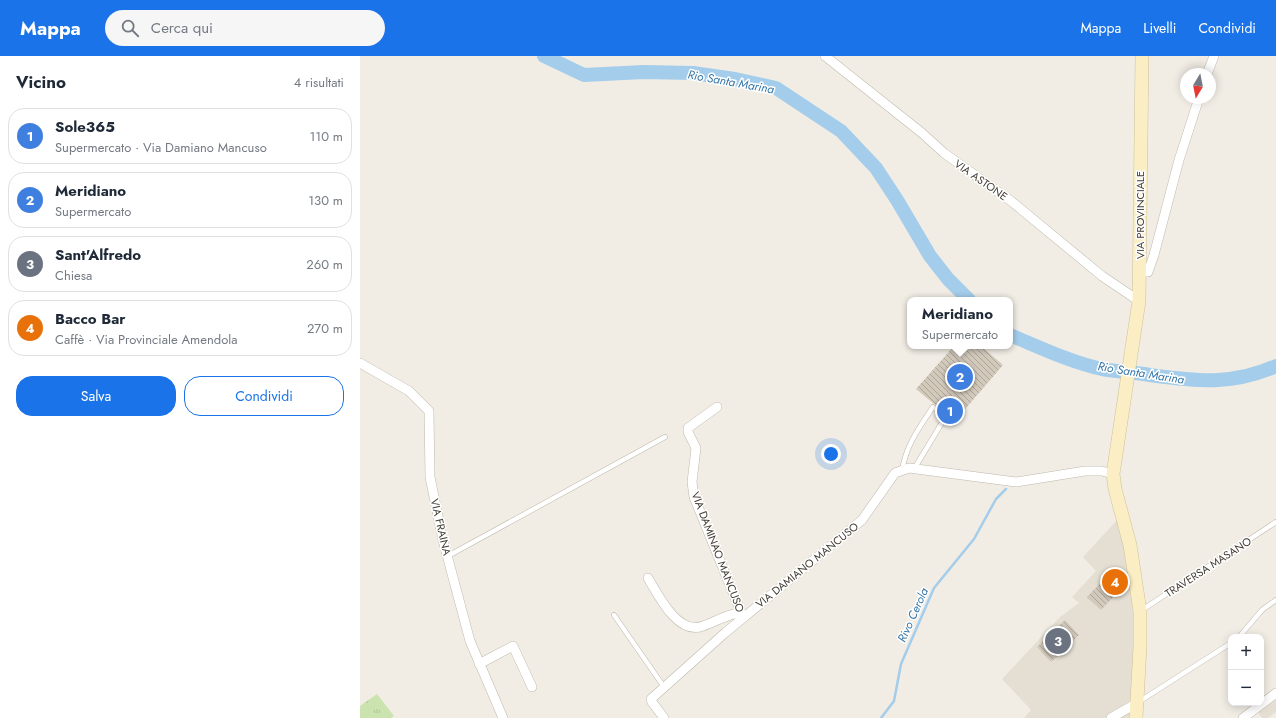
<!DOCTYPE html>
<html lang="it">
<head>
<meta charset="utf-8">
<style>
  body { margin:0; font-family:Jost,sans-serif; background:#f6f6f7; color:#1f2937 }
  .controls { position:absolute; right:12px; bottom:12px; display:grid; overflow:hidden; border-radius:8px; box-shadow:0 2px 10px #0003 }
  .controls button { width:36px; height:36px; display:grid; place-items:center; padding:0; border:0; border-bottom:1px solid #e0e1e3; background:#fff; color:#1f2937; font:20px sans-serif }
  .compass { position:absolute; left:820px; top:12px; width:36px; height:36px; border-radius:50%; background:#fff; box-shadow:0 2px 10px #0003; rotate:190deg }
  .you { position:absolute; left:471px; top:398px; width:14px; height:14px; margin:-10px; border:3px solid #fff; border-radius:50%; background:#1a73e8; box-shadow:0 0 0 6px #1a73e833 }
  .badge { display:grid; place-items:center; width:26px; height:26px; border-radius:50%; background:#1a73e8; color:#fff; font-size:13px; font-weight:700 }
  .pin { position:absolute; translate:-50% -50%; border:2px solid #fff; box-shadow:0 1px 4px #0006 }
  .popup { position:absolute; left:547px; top:241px; width:106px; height:52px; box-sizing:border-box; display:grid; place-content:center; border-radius:8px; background:#fff; filter:drop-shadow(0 1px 3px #0005); font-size:13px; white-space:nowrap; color:#747a83 }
  .popup b { font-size:15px; color:#1f2937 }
  .popup::after { content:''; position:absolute; left:50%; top:100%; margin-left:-8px; border:8px solid transparent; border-top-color:#fff }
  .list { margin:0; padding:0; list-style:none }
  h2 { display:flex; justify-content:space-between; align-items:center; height:52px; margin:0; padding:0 16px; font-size:17px }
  h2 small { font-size:13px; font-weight:400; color:#747a83 }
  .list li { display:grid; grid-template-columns:26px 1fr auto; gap:12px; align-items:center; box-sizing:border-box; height:56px; margin:0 8px 8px; padding:0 8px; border:1px solid #e0e1e3; border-radius:16px }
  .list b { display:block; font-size:15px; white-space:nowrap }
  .list p { margin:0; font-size:13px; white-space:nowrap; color:#747a83 }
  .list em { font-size:13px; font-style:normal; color:#747a83 }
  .actions { display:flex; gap:8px; padding:12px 16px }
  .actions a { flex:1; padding:9px 0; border:1px solid #1a73e8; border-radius:16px; text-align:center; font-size:14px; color:#1a73e8 }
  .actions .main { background:#1a73e8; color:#fff }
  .icon { flex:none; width:22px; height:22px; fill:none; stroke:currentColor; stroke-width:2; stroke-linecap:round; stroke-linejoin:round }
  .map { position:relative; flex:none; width:916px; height:662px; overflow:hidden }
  header { display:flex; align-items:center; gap:24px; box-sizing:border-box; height:56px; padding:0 20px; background:#1a73e8; color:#fff }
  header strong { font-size:19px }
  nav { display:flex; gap:22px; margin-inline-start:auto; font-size:14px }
  .search { width:280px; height:36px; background:#f6f6f7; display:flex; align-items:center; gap:10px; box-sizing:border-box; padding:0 14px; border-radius:22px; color:#747a83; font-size:15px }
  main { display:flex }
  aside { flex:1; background:#fff }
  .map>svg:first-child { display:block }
  .residential { fill:#e5dfd3 }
  .grass { fill:url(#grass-tufts) }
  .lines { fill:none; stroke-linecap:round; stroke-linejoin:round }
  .stream { stroke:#a4cdeb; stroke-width:2.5 }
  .river { stroke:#a4cdeb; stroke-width:14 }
  .building { fill:url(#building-back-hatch) }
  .lane-casing { stroke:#bfb8ab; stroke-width:5.5 }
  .street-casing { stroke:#bfb8ab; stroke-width:10 }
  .secondary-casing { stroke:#cec197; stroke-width:14 }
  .lane { stroke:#fff; stroke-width:4.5 }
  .street { stroke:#fff; stroke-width:9 }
  .secondary { stroke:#fbeec5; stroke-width:13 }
  .labels { text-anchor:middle; stroke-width:3; stroke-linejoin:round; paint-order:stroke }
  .street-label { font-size:11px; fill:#433e35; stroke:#fff }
  .water-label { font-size:12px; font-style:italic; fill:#3576a7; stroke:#fff }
</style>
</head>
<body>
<header>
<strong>Mappa</strong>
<div class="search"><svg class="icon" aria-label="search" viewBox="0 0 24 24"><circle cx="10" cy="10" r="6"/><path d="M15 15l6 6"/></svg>Cerca qui</div>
<nav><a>Mappa</a><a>Livelli</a><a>Condividi</a></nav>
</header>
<main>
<aside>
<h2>Vicino<small>4 risultati</small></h2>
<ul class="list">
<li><span class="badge" style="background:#3f7fe0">1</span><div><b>Sole365</b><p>Supermercato · Via Damiano Mancuso</p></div><em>110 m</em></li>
<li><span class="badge" style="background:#3f7fe0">2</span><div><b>Meridiano</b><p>Supermercato</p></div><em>130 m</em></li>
<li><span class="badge" style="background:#6b7280">3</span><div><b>Sant'Alfredo</b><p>Chiesa</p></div><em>260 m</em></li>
<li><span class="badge" style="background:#e8710a">4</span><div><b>Bacco Bar</b><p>Caffè · Via Provinciale Amendola</p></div><em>270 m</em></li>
</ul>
<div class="actions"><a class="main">Salva</a><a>Condividi</a></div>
</aside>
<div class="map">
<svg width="916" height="662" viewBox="0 0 916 662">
  <defs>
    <pattern id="grass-tufts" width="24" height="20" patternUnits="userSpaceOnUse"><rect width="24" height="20" fill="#cbe3af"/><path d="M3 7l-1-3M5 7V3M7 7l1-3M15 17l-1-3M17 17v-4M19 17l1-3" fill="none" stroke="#b0c497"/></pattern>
    <pattern id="building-back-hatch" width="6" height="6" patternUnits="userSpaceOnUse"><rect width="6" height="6" fill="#d2c9bb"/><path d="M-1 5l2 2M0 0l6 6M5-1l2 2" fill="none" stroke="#aca599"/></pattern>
  </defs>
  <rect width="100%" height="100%" fill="#f1ede5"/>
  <path class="residential" d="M759,462L764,479L775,573V613L769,662H664L671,654L642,623L700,561L719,547L712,541L736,515L723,501Z
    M916,642V656L908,662H902L898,656Z"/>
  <path class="grass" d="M17,638L34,660L31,662H0V650Z"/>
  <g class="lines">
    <path class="stream" d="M521,662L534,645L541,608L574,532L614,483L636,443L646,433"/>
    <path class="river" d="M184,0L224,19L284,16L333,17L375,23L416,32L481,75L516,112L537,144L570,200L588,223L609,244
      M650,279C679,291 710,306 742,313C758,316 774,316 790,319C836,325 872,330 916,310"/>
  </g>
  <path class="building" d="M594,290H621L643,309L594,366L589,362L588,357L573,347L556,333Z
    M746,521L760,534L741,554L727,541Z
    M705,564L719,579L691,606L677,591Z"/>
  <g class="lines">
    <defs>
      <path id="lane" d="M542,415C546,389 559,372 573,351L586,360L554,413
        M88,500L305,381
        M782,554L916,466
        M254,559L304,631
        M879,581L902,554L916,544
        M780,645L871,587"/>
      <path id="street" d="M465,0L562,77L584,97L651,145L742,220L779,245
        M847,18L854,0
        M779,216H788L794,199L819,104L839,42
        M0,307L49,335L69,355L70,421L83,484L110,585L143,662
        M357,351L328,372V376L336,392L332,426L334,441L383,561
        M288,522C298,539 318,580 343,570C356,565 367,559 381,556
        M119,608L153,590L172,631
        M304,662L292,646L291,643L366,576L502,464L535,417L549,412L656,426L725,415H742L753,418
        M751,662L777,647
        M883,662L916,637"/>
      <path id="secondary" d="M776,662L780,591V555L770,489L755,433L753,418L779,245L782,0"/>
    </defs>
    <use href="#lane" class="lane-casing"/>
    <use href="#street" class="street-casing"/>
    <use href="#secondary" class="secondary-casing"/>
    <use href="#lane" class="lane"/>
    <use href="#street" class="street"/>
    <use href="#secondary" class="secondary"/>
  </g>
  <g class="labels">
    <g class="street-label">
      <text transform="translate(621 124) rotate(35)" y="4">VIA ASTONE</text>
      <text transform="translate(780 159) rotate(-90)" y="4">VIA PROVINCIALE</text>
      <text transform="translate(81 471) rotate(77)" y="4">VIA FRAINA</text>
      <text transform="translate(358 496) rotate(69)" y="4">VIA DAMINAO MANCUSO</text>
      <text transform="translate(447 509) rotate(-39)" y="4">VIA DAMIANO MANCUSO</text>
      <text transform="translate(848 511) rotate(-33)" y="4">TRAVERSA MASANO</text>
    </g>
    <g class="water-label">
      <text transform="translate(371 26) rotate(10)" y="4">Rio Santa Marina</text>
      <text transform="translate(781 317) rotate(9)" y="4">Rio Santa Marina</text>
      <text transform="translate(553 559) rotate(-66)" y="4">Rivo Cerola</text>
    </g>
  </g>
</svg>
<div class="controls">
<button>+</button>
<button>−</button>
</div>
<svg class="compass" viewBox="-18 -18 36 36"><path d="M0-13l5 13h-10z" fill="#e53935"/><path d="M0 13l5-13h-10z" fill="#747a83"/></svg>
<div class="you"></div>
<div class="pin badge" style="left:590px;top:355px;background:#3f7fe0">1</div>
<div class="pin badge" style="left:600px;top:321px;background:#3f7fe0">2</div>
<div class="popup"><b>Meridiano</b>Supermercato</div>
<div class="pin badge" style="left:698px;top:585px;background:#6b7280">3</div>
<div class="pin badge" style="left:755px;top:526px;background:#e8710a">4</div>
</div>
</main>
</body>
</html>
